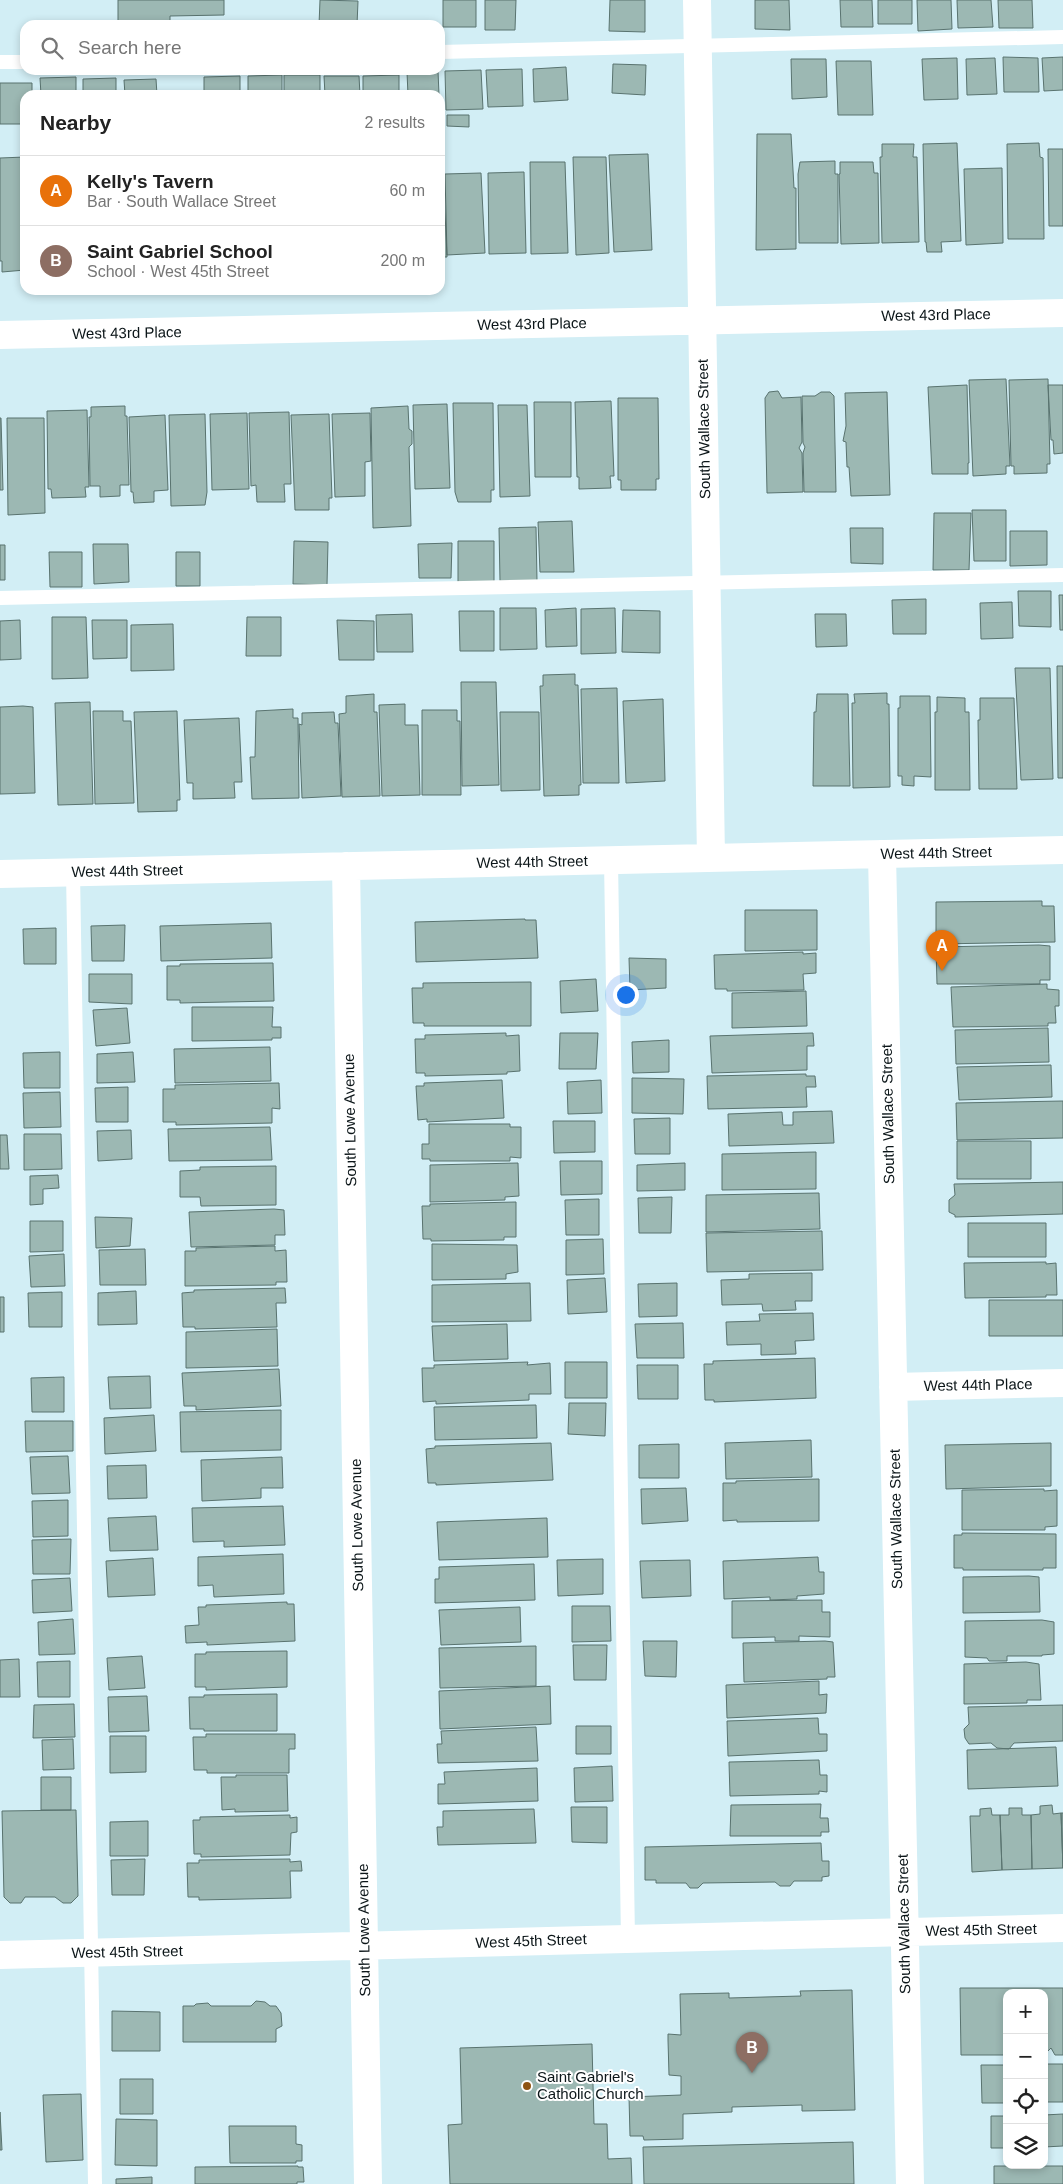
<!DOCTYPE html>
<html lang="en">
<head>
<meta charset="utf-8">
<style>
  body { margin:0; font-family:Arial,sans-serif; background:#f2f2f2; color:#222 }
  .controls { position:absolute; right:15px; bottom:15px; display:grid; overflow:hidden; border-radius:10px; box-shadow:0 2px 8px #0003 }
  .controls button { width:45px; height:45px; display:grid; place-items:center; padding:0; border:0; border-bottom:1px solid #e0e0e0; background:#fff; color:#222; font:25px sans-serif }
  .you { position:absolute; left:625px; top:994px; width:18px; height:18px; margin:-12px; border:4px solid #fff; border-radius:50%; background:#1a73e8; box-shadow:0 0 0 8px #1a73e833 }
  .badge { display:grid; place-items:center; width:32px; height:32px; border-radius:50%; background:#0f766e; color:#fff; font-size:16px; font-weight:700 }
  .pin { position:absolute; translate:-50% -41px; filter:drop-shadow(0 1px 2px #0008) }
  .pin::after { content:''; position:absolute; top:26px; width:18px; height:15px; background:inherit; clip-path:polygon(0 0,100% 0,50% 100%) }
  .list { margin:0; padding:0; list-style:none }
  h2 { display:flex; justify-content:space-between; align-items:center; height:65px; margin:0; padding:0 20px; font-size:21px }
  h2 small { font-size:16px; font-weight:400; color:#767676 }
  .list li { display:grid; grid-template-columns:32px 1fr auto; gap:15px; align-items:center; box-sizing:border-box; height:70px; padding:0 20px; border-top:1px solid #e0e0e0 }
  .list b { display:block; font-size:19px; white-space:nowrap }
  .list p { margin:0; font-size:16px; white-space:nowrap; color:#767676 }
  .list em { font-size:16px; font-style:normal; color:#767676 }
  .icon { flex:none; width:28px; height:28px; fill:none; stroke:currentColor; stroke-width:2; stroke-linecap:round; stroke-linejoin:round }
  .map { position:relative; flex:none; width:1063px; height:2184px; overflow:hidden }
  .search { position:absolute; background:#fff; box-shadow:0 2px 8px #0003; left:20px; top:20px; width:425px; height:55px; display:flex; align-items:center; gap:12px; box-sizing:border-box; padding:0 18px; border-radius:15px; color:#767676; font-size:19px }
  .panel { position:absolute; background:#fff; box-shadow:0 2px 8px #0003; left:20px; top:90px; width:425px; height:205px; border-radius:15px }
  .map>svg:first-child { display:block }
  .building { fill:#9cb8b3; stroke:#59736f }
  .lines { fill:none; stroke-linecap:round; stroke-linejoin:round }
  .service { stroke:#fff; stroke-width:14 }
  .minor { stroke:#fff; stroke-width:28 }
  .poi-dot { fill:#8f5413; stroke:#fff; stroke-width:2 }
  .labels { text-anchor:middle; stroke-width:4; stroke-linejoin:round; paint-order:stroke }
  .street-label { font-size:15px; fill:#0c1619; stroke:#fff }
  .poi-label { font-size:15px; fill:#0c1619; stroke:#fff; text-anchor:start }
</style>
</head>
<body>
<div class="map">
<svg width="1063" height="2184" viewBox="0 0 1063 2184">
  <rect width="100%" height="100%" fill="#d2eef5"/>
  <path class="building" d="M118,0H224V15L170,16V25H118Z
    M320,0L358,1L357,25H319Z
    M443,0H476V27H443Z
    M485,0H516L515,30H485Z
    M610,0H645V32L609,31Z
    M755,0H789L790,30L755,29Z
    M840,0H872L873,27H841Z
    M878,0H912V24H878Z
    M917,0H951L952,29L918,31Z
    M957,0H991L993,27L958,28Z
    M998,0H1032L1033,28H999Z
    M1003,57L1038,58L1039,92H1004Z
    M1063,57V90L1044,91L1042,58Z
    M957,58L958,99L924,100L922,59Z
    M995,58L997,94L967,95L966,59Z
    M791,59H826L827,97L792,99Z
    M836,61H871L873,115H838Z
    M613,64L646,65L645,95L612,93Z
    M566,67L568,100L534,102L533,69Z
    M522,69L523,106L488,107L486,70Z
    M481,70L483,109L446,110L445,71Z
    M438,71L439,95H408L407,72Z
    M282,75V95H248V76Z
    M284,75H320V95H284Z
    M399,75V95H363V76Z
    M240,76V95H204V77Z
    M324,76H359L360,95H325Z
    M76,77V95H41L40,78Z
    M116,78V95H83V79Z
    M156,79L157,95H125L124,80Z
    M0,83H32V95H25V124H0Z
    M447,115H469V127L447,126Z
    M757,134H791L794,188H796V249L756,250Z
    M957,143L961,241L941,242L942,252H927L926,242H925L923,144Z
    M1039,143L1040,157L1043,158L1044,239H1008L1007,144Z
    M882,144H914L913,157H917L919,242L882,243L880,157H882Z
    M1048,149H1063V226H1049Z
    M648,154L652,250L614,252L609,155Z
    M25,157V270L2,272V261H0V158Z
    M573,157H606L609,253L576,255Z
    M835,161V174H838V243H799L798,174L800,162Z
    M530,162H565L568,253L531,254Z
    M840,162H873L874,173H878L879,243L841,244L839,174H840Z
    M440,167H443L447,257H440Z
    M1002,168L1003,243L966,245L964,169Z
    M524,172L526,253L489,254L488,173Z
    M481,173L485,253L447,255L445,174Z
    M1006,379L1010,466H1006V474L973,476L969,380Z
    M1048,379L1050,464H1047V473L1014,474V466H1011L1009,380Z
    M967,385L969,463H968V474H932L928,387Z
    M1048,385H1063V453L1054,454L1053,440H1051Z
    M778,391L782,398L801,397L802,442L799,448L802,453L803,492L767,493L765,398L769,392Z
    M821,392H830L834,396L836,492H804L803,453L805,447L803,443L802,396H815Z
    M887,392L890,495L851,496L849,467H847L846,442L843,441L846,426L845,393Z
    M618,398H658L659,479H656V490H621V480H618Z
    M611,401L614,476H610L611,488L579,489V477H577L575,402Z
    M534,402H571V477H535Z
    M453,403H493L494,490H491V502H458L455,492Z
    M447,404L450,488L415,489L413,405Z
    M498,405H527L530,496L500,497Z
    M125,406V416H127L129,485H120V496L100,497V486H90L89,417H91V407Z
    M408,406L409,429L412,431V444L409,447L411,526L373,528L371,408Z
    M87,410L89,487H85L86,497L52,498L51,489H48L47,411Z
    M289,412L291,484H284L285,502H257L256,485L251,486L249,413Z
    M247,413L249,489L212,490L210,414Z
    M370,413L371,461L365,462V496L335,497L332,414Z
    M205,414L207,492L205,505L171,506L169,415Z
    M329,414L332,498H329V510H295L291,415Z
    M165,415L168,490L154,491V502L134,503L133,492H131L129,417Z
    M0,418H1L3,490H0Z
    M7,418H44L45,513L8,515Z
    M972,510H1006V561H974Z
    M934,513H971L969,570H933Z
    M572,521L574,572H540L538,522Z
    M536,527L537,581H500L499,528Z
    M850,528H883V564L851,563Z
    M1010,531H1047V565L1010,566Z
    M294,541L328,542L327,585L293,584Z
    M458,541H494V583H458Z
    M452,543L451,578H419L418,544Z
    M93,544H128L129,582L94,584Z
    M0,545H5V580H0Z
    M49,552H82V587H50Z
    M176,552H200V586H176Z
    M1018,591H1051V627L1019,626Z
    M1059,595H1063V630H1060Z
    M926,599V634H893L892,600Z
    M1012,602L1013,638L981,639L980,603Z
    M500,608H536L537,649L500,650Z
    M576,608L577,646L546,647L545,610Z
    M615,608L616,653L581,654V609Z
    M623,610L660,611V653L622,652Z
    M459,611H494V651H460Z
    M412,614L413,652H377L376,615Z
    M815,614H846L847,646L816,647Z
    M52,617H86L88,678L52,679Z
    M247,617H281V656H246Z
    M20,620L21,659L0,660V621Z
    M92,620H127V658L93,659Z
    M337,620L374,621V660H339Z
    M173,624L174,670L131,671V625Z
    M1057,666H1063V778H1058Z
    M1015,668H1050L1053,779L1021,780Z
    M575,674V685H578L581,785H579V795L544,796L540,686H543V675Z
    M461,682H496L499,785L462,786Z
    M617,688L619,783H583L581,689Z
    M887,693V704H889L890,787L853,788L852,703H855L854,694Z
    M374,694V712H377L380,796L342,797L339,714L346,713V696Z
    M817,694H848L850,786H813L814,712H816Z
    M900,696H930L931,777L914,776V786L902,785V776H898V708H900Z
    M937,697L965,698V712H969L970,790H935V712H937Z
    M980,698H1014L1017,789H979L978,720H980Z
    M663,699L665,781L626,783L623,701Z
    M90,702L93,804L58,805L55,703Z
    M405,704V725H418L420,795L382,796L379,705Z
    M23,706L33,707L35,793L0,794V707Z
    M293,709V718H298L299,798L252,799L250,757H255L256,711Z
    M422,710H457V721H460L461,795H422Z
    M93,711H123V721H131L134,803L95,804Z
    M177,711L180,800H177V811L138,812L134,712Z
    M334,712L335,723H338L341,796L302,798L299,724L302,725V713Z
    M500,712H539L540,790L501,791Z
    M239,718L242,782H234L235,798L193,799V783H187L184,720Z
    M1042,901V906H1054L1055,942L936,944V902Z
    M745,910H817V950L745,951Z
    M525,919V920H536L538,958L416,962L415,922Z
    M271,923L272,958L161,961L160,926Z
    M125,925L124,961H92L91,926Z
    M56,928V964H24L23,929Z
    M1039,945L1050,946V980H1040V984H937L936,947Z
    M803,952V954L816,953V973L803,974L804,990L727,991V989H715L714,955Z
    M629,958L666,959V988L630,990Z
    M273,963L274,1001L180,1003V1000H167V966H180V964Z
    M89,974H132V1004L89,1002Z
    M596,979L598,1011L561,1013L560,981Z
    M531,982V1026H424V1023H413L412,988H423V983Z
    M1047,984V989L1059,990V1006H1055L1056,1023H1048V1026L953,1027L951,987Z
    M806,991L807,1026L732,1028V993Z
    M192,1007H273L272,1027H281V1038H272V1040L192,1041Z
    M127,1008L130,1043L96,1046L93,1010Z
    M1048,1028L1049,1062L956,1064L955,1030Z
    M506,1033V1036L519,1035L520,1071L507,1072V1074L425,1076V1073H416L415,1039H425V1035Z
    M560,1033H598L596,1069H559Z
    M813,1033L814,1046H807V1070L712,1073L710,1036Z
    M669,1040V1072L633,1073L632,1042Z
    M270,1047L271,1081L175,1083L174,1049Z
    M60,1052V1088H24L23,1053Z
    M133,1052L135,1082L97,1083V1054Z
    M1051,1065L1052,1097L959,1100L957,1067Z
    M806,1074V1076H815L816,1087H806L807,1107L708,1109L707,1076Z
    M632,1078L684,1079L683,1114L632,1113Z
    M502,1080L504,1118L427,1122V1119L418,1120L416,1086H424V1083Z
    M601,1080L602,1113L568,1114L567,1082Z
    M279,1083L280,1109L272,1108V1123L176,1125V1122H163V1089H175V1085Z
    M128,1087V1122H96L95,1088Z
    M60,1092L61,1127L24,1128L23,1093Z
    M1063,1101V1138L957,1140L956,1103Z
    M832,1111L834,1143L729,1146L728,1114L782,1112L783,1125H793V1112Z
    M670,1118V1154H635L634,1119Z
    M553,1121H595V1152L554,1153Z
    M429,1124H510V1127H521V1158L510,1157V1161H430V1159H422V1144H429Z
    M270,1127L272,1160L169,1161L168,1129Z
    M131,1130L132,1159L98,1161L97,1131Z
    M24,1134H61L62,1169L24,1170Z
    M0,1135H7L9,1169H0Z
    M957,1141H1031V1179H957Z
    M816,1152V1189L722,1190V1154Z
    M560,1161H602V1194L561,1195Z
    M518,1163L519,1196L505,1197V1200L430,1202V1165Z
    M685,1163V1190L637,1191V1165Z
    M276,1166V1205L201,1206L200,1197H180V1171L200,1170V1167Z
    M58,1175L59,1188L43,1189V1204L30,1205V1176Z
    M1063,1182V1214L955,1217V1215L949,1212V1200L955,1195L954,1184Z
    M819,1193L820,1229L706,1232V1195Z
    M672,1197L671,1233H639L638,1198Z
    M599,1199V1235H566L565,1200Z
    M516,1202V1237H504V1240L431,1241V1239H423L422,1206H430V1204Z
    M274,1209L284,1210L285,1235H275V1245L191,1247L189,1212Z
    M95,1217L132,1218L130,1246L96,1248Z
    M30,1221H63V1251L30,1252Z
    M968,1223H1046V1257H968Z
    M822,1231L823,1270L707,1272L706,1233Z
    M603,1239L604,1274L566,1275V1240Z
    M432,1244L517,1245L518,1272L506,1274V1279L432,1280Z
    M275,1246V1251L286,1250L287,1282H276V1285L185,1286V1251H196V1248Z
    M145,1249L146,1285H100L99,1250Z
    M64,1254L65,1286L31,1287L29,1256Z
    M1046,1262V1264L1056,1263L1057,1295H1046V1297L965,1298L964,1263Z
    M812,1273V1301H795L796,1310L763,1311L762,1304L722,1305L721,1280L749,1279V1274Z
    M605,1278L607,1312L568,1314L567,1280Z
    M530,1283L531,1321L432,1322V1285Z
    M677,1283V1316L639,1317L638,1284Z
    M285,1288L286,1303H276L277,1327L195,1329V1327H183L182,1293L194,1292V1290Z
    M136,1291L137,1324L98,1325V1293Z
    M62,1292V1327H29L28,1293Z
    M0,1297H4V1332H0Z
    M989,1300H1063V1336H989Z
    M813,1313L814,1340L795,1341L796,1354L761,1355V1344L727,1345L726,1322L760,1321L759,1314Z
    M683,1323L684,1358H637L635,1324Z
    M507,1324L508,1359L434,1361L432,1326Z
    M277,1329L278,1366L186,1368V1332Z
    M815,1358L816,1398L714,1402V1400H705L704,1364H713V1361Z
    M528,1362L527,1365L550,1363L551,1394H529V1400L436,1404V1401L423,1402L422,1368H434V1365Z
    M565,1362H607V1398H565Z
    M637,1365H678V1399H638Z
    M279,1369L281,1406L196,1410V1406H184L182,1373Z
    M150,1376L151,1408L110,1409L108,1377Z
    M64,1377V1412H32L31,1378Z
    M569,1403H606L605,1436L568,1434Z
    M536,1405L537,1438L435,1440L434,1407Z
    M281,1410V1450L181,1452L180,1412Z
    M154,1415L156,1451L105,1454L104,1418Z
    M25,1421H73V1451L26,1452Z
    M811,1440L812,1477L726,1479L725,1443Z
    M551,1443L553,1480L436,1485V1483H428L426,1449L435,1448V1446Z
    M1051,1443V1486L946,1489L945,1445Z
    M679,1444V1478H639V1445Z
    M68,1456L70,1493L32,1494L30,1457Z
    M282,1457L283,1488H261V1498L202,1501L201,1460Z
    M146,1465L147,1498L108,1499L107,1466Z
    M819,1479V1521L737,1522V1520L723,1521V1483H736V1481Z
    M686,1488L688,1521L642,1524L641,1489Z
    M1044,1489V1491L1057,1490V1526L1045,1527V1530H962V1490Z
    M68,1500V1536L33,1537L32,1501Z
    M283,1506L285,1545L224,1547V1541L193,1542L192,1508Z
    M156,1516L158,1550L110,1551L108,1518Z
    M547,1518L548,1557L439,1560L437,1522Z
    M962,1533L1056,1534V1568H1043V1570H963V1568H954V1535H962Z
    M71,1539L70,1574H33L32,1540Z
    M283,1554L284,1594L214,1597L213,1585L198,1586V1557Z
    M818,1557L819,1572H824V1594L797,1596V1599L770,1600V1597L724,1599L723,1561Z
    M153,1558L155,1595L108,1597L106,1561Z
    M603,1559V1594L558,1596L557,1560Z
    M690,1560L691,1596L642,1598L640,1561Z
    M534,1564L535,1600L435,1603V1579H439V1567Z
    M1029,1576L1039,1577L1040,1612L963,1613V1577Z
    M70,1578L72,1611L33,1613L32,1580Z
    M822,1600V1612H830V1637L799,1636V1641H775V1637L732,1638V1601Z
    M287,1602V1604H294L295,1641L207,1645V1642L186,1643L185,1626L199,1625L198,1607H206V1605Z
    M572,1606H610L611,1641L572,1642Z
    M520,1607L521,1642L441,1645L439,1610Z
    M73,1619L75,1654L39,1655L38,1622Z
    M1042,1620L1054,1622V1654L1042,1655V1656H1007V1661H989L987,1658L965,1657V1621Z
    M643,1641H677L676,1677L645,1676Z
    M825,1641L833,1642L835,1677H827V1679L744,1682L743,1643Z
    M573,1645H607L606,1680H574Z
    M536,1646V1686L440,1688L439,1648Z
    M287,1651V1687L206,1690V1687H195V1654H206V1652Z
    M142,1656L145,1688L109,1690L107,1658Z
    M19,1659L20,1697H0V1660Z
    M70,1661V1697H38L37,1662Z
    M1026,1662L1039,1664L1041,1700H1027V1703L964,1704V1664Z
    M819,1681V1695L827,1694L826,1713L727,1718L726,1685Z
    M550,1686L551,1724L440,1729L439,1691Z
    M277,1694V1731H204V1729H190L189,1697H204V1695Z
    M147,1696L149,1731L109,1732L108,1697Z
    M74,1704L75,1737L33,1738L34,1705Z
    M1063,1705V1741L1014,1743L1009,1749L997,1748L991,1743L969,1744L965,1738L964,1729L969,1724L968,1707Z
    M818,1718L819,1734H827V1751L728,1756L727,1721Z
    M576,1726H611V1754H576Z
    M536,1727L538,1761L438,1763L437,1744H442L441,1731Z
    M206,1734H295V1749H289V1773H207V1770H194L193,1737H206Z
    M110,1736H146V1772L110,1773Z
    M73,1739L74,1769L43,1770L42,1740Z
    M1056,1747L1058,1786L968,1789L967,1750Z
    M819,1760L820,1775H827V1792L819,1791V1794L730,1796L729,1762Z
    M612,1766L613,1801L575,1802L574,1768Z
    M537,1768L538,1801L438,1804V1784H445L444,1772Z
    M236,1775H287L288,1811L235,1812V1809L222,1810L221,1777H236Z
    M41,1777H71V1810H41Z
    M821,1804L820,1818H828L829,1832H821V1836H730L731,1805Z
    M1052,1805L1053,1814L1061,1813L1063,1868L1032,1869L1031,1815L1040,1814V1806Z
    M571,1807H607V1843L572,1842Z
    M991,1808L992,1815H1000L1002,1870L972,1872L970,1816H980V1809Z
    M1009,1808H1022V1815H1031L1032,1869L1002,1870L1000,1815H1009Z
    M534,1809L536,1843L438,1845L437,1827H443V1811Z
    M76,1810L78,1896L71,1903H63L55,1897H25L21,1903H10L4,1897L2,1811Z
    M1061,1813H1063V1868Z
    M290,1815V1818L297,1817V1832L291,1833L290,1855L201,1857V1854H194L193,1820H200V1817Z
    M148,1821V1856H110V1822Z
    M821,1843L822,1861H829V1876L822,1877V1881H794L790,1886H780L775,1882L703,1883L698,1888H690L686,1883H656V1880H645V1847Z
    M145,1859L144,1895H112L111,1860Z
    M290,1859V1862L301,1861L302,1871H290L291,1898L199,1900V1897H188L187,1863H199V1860Z
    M960,1988H1063V2055H1055L1051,2048L1044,2055V1993H1007V2055H961Z
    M852,1990L855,2110L802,2111V2105L732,2107V2112L683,2114V2139L644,2140L643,2136H630L629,2097L681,2095V2076L669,2075L668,2040V2034L681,2035L680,1994L729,1993V1998L801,1996L800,1991Z
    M256,2001L265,2002L270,2006H276L281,2013L282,2026L276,2029V2042H183V2006H194L196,2004L208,2003L211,2006H251Z
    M112,2011L160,2012V2051H112Z
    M592,2044L594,2124H607L608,2159L631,2158L632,2184H450L448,2125L462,2124L460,2048Z
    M1044,2064H1063V2102H1044Z
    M981,2065H1007V2103H982Z
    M120,2079H153V2114H120Z
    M81,2094L83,2160L46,2162L43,2095Z
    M0,2112L2,2150H0Z
    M1063,2114V2146L1044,2147V2115Z
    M991,2116H1007V2148H991Z
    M116,2119L157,2120V2166L115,2165Z
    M229,2126H296V2144L302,2145V2161H296V2163H230Z
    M853,2142L854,2184H644L643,2147Z
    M298,2166V2167H303L304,2182H297V2184H195V2167Z
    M994,2166H1063V2184H994Z
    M152,2177V2184H116V2179Z"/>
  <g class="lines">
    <path class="service" d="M440,52L1063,37
      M0,62H25
      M0,598L1063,575
      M611,860L628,1939
      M73,872L95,2184"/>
    <path class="minor" d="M697,0L711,858
      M0,335L1063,313
      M882,854L910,2184
      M346,866L368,2184
      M0,874L1063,850
      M893,1387L1063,1383
      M0,1955L1063,1928"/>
  </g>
  <circle class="poi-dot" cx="527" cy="2086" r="5"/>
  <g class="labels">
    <g class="street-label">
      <text transform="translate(936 315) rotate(-1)" y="5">West 43rd Place</text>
      <text transform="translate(532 324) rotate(-1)" y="5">West 43rd Place</text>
      <text transform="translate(127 333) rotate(-1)" y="5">West 43rd Place</text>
      <text transform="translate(704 429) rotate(-91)" y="5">South Wallace Street</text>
      <text transform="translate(936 853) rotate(-1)" y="5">West 44th Street</text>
      <text transform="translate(532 862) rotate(-1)" y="5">West 44th Street</text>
      <text transform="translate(127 871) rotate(-1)" y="5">West 44th Street</text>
      <text transform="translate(888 1114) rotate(-91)" y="5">South Wallace Street</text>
      <text transform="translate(350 1120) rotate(-91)" y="5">South Lowe Avenue</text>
      <text transform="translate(978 1385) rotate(-1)" y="5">West 44th Place</text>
      <text transform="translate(896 1519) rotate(-91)" y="5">South Wallace Street</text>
      <text transform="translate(357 1525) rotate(-91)" y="5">South Lowe Avenue</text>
      <text transform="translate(904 1924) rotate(-91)" y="5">South Wallace Street</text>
      <text transform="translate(364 1930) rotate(-91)" y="5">South Lowe Avenue</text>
      <text transform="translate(981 1930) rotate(-1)" y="5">West 45th Street</text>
      <text transform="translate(531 1941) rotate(-2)" y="5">West 45th Street</text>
      <text transform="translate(127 1952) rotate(-1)" y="5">West 45th Street</text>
    </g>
    <g class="poi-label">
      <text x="537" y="2082">Saint Gabriel's<tspan x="537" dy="17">Catholic Church</tspan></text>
    </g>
  </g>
</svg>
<div class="controls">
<button>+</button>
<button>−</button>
<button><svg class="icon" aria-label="locate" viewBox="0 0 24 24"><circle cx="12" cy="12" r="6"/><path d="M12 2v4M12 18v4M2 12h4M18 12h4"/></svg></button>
<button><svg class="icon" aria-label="layers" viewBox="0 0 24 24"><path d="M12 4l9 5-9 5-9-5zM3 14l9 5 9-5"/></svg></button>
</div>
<div class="you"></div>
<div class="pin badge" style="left:942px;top:971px;background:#e8710a">A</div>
<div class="pin badge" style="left:752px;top:2073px;background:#8d6e63">B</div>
<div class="search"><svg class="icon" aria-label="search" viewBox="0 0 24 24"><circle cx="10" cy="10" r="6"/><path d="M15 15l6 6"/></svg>Search here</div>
<section class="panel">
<h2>Nearby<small>2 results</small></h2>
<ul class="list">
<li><span class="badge" style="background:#e8710a">A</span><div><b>Kelly's Tavern</b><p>Bar · South Wallace Street</p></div><em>60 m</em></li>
<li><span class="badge" style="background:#8d6e63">B</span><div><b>Saint Gabriel School</b><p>School · West 45th Street</p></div><em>200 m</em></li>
</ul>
</section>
</div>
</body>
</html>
